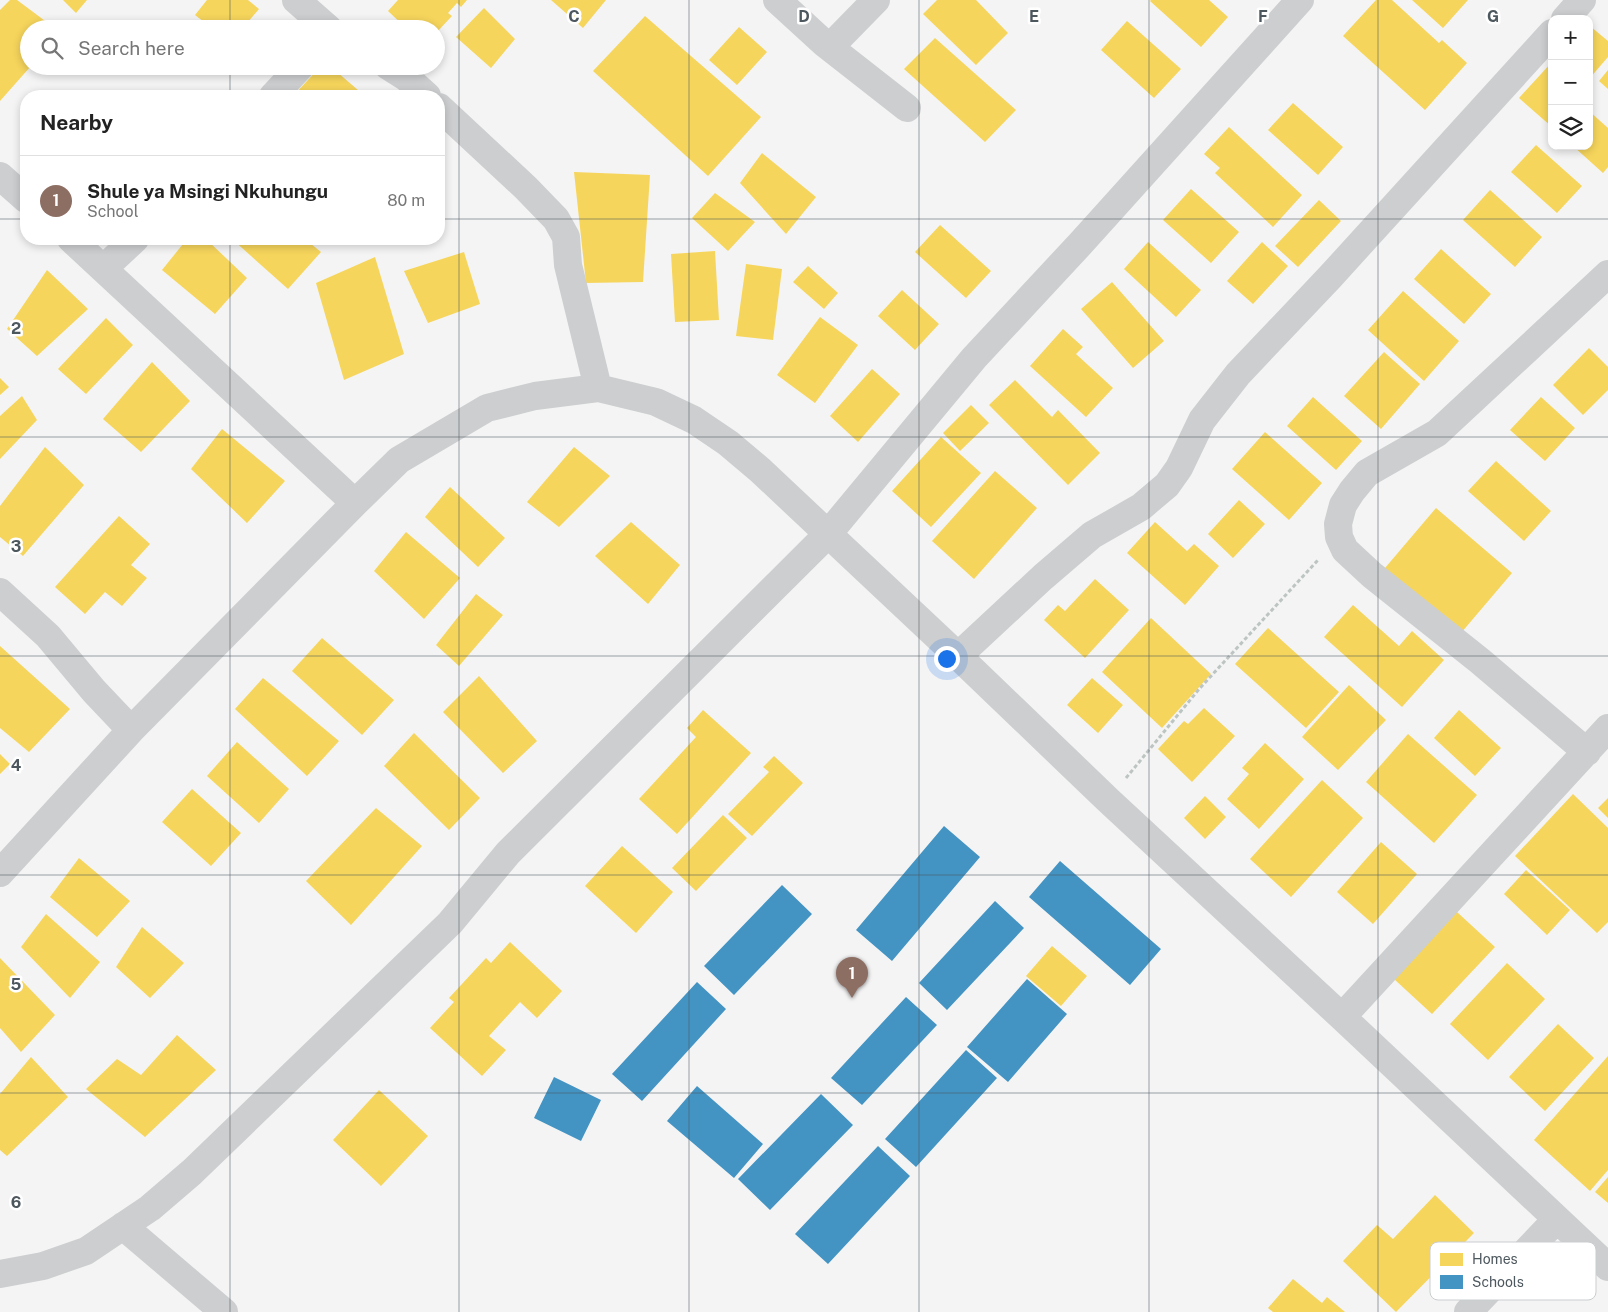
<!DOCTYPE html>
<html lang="en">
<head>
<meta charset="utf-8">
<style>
  body { margin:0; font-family:"Public Sans",sans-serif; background:#f6f6f6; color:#222 }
  .controls { position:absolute; right:15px; top:15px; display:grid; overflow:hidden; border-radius:10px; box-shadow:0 2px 8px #0003 }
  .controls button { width:45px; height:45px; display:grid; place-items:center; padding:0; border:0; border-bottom:1px solid #e0e0e0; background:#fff; color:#222; font:25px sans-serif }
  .you { position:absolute; left:946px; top:658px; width:18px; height:18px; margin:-12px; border:4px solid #fff; border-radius:50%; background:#1a73e8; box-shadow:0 0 0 8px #1a73e833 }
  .badge { display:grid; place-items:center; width:32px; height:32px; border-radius:50%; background:#0f766e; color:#fff; font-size:16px; font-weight:700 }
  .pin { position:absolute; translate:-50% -41px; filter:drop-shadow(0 1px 2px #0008) }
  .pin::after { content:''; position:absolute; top:26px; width:18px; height:15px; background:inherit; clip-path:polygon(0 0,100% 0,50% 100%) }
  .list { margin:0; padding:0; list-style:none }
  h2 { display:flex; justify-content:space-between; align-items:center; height:65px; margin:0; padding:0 20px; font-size:21px }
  h2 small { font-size:16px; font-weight:400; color:#767676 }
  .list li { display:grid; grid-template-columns:32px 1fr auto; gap:15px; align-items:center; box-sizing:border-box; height:90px; padding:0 20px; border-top:1px solid #e0e0e0 }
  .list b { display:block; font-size:19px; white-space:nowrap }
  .list p { margin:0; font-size:16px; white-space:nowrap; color:#767676 }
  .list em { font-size:16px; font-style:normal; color:#767676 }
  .icon { flex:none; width:28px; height:28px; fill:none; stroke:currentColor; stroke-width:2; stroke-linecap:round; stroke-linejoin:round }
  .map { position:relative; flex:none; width:1608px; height:1312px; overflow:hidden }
  .search { position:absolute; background:#fff; box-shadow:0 2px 8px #0003; left:20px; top:20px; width:425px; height:55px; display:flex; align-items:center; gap:12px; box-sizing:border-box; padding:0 18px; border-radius:28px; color:#767676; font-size:19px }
  .panel { position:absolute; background:#fff; box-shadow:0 2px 8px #0003; left:20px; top:90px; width:425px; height:155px; border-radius:20px }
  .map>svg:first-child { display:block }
  .homes { fill:#f6d55c }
  .schools { fill:#4393c3 }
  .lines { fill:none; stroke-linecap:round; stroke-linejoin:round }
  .path { stroke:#bdc5c2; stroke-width:3; stroke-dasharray:4 2.5; stroke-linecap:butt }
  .minor { stroke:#cccecf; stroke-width:28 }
  .grid { fill:none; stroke:#4d575e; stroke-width:1; stroke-opacity:0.55 }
  .key { fill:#fff; stroke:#cacdcf; stroke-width:1 }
  .key-label { font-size:14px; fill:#4d575e }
  .grid-label { font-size:16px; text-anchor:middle; font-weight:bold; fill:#4d575e; stroke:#fff; stroke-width:5; stroke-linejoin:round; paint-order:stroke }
</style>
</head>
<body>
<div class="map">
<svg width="1608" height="1312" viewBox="0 0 1608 1312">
  <rect width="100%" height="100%" fill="#f4f4f4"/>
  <path class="homes" d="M10,0H17L56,29H29V66H31L0,101V10Z
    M63,0H87L76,13Z
    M207,0H248L259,9L242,29H213L195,15Z
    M398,0H467L461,7L457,3L448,13L452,16L436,33V29H407L388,11Z
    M551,0H606L583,28Z
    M937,0H976L1008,33L976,65L923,14Z
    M1151,0H1209L1228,17L1201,47L1150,1Z
    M1376,0H1392L1439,43L1442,40L1467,63L1425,110L1343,36Z
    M1412,0H1468L1443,28Z
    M484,8L515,39L491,68L456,37Z
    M645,16L761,117L708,176L593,71Z
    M1127,21L1181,69L1154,98L1101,50Z
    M1590,26L1608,41V57L1589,79Z
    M739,27L767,52L737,85L709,60Z
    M935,38L1016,110L985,142L904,69Z
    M1552,62V127L1519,98Z
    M321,66H330L365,96H293Z
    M1608,70V89L1599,81Z
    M1293,103L1343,147L1318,175L1268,130Z
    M1589,111L1608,128V167L1603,173L1573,146H1589Z
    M1229,127L1302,195L1273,227L1215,173L1220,168L1204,154Z
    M1536,145L1582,186L1557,213L1511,172Z
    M762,153L816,197L786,234L740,183Z
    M574,172L650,175L643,282L586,283Z
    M1191,189L1239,232L1211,263L1163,220Z
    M1490,190L1542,237L1515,267L1463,220Z
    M715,193L755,222L728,251L692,218Z
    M1319,200L1341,221L1298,267L1275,246Z
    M940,225L991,271L966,298L915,252Z
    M187,239H206L247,278L215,314L162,270Z
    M232,239H305L321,252L288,289Z
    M1148,242L1201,290L1176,317L1124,269Z
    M1262,242L1288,266L1253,304L1227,281Z
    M1441,249L1491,294L1464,324L1414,279Z
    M715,251L719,320L675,322L671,254Z
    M464,252L480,304L428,323L404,271Z
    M375,257L404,354L344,380L316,283Z
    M746,264L782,269L773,340L736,336Z
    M808,266L838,293L824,309L793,282Z
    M47,270L88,309L37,356L7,329Z
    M1112,282L1164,341L1133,368L1081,309Z
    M902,290L939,324L915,350L878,316Z
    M1403,291L1459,341L1424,381L1368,330Z
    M820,317L858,345L815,403L777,375Z
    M106,318L133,345L86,394L58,369Z
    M1063,329L1083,347L1076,354L1113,388L1086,417L1030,366Z
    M1589,348L1608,367V390L1583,415L1553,385Z
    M1384,352L1420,384L1381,429L1344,396Z
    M152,362L190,401L141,452L103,419Z
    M872,369L900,394L858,442L830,416Z
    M0,378L9,387L0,395Z
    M1015,380L1052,417L1058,410L1100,453L1068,485L989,405Z
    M22,396L37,420L0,459V416Z
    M1313,397L1362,441L1336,470L1287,426Z
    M1541,397L1575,428L1545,461L1510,430Z
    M971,405L989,423L960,451L943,433Z
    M222,429L285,481L247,523L191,469Z
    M1265,432L1322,483L1289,520L1232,469Z
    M941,437L981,473L931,527L892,491Z
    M45,447L84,485L23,556L0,537V506Z
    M574,447L610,476L559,527L527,502Z
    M1496,461L1551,511L1524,541L1468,491Z
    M995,471L1037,508L974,579L932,541Z
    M450,487L505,538L478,567L425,517Z
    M1239,500L1265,524L1233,558L1208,534Z
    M1436,508L1512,573L1461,633L1385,568Z
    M119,516L150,544L131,565L147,578L122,606L105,592L85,614L55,587Z
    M631,522L680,565L648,604L595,556Z
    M1155,522L1187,551L1194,544L1219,566L1185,605L1127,553Z
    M406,532L460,578L424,619L374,571Z
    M1095,579L1129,610L1085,658L1044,620L1058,605L1065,611Z
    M476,594L503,615L459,666L436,645Z
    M1353,605L1399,646L1412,631L1444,660L1402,707L1324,637Z
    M1151,618L1211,674L1162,728L1102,672Z
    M1268,628L1339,692L1306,728L1235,664Z
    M322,638L394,700L362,735L292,671Z
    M0,646L70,709L29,752L0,728Z
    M479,676L537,741L503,773L443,712Z
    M263,678L339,741L307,776L235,709Z
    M1092,678L1123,705L1098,733L1067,705Z
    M1349,685L1386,720L1338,770L1302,737Z
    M1204,708L1235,736L1192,782L1158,749L1184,721L1188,724Z
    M703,710L751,753L677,834L639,799L696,737L687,728Z
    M1459,710L1501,748L1475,776L1434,738Z
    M414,733L480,798L449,830L384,766Z
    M1408,734L1477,795L1434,843L1366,782Z
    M237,742L289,789L259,823L207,776Z
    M1265,743L1304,779L1259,829L1227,799L1249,774L1242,768Z
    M0,754L10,764L0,774Z
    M774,756L803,783L752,836L728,814L769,772L763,767Z
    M1322,780L1363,818L1291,897L1250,859Z
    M192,789L241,833L211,866L162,822Z
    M1573,794L1608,828V922L1597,933L1515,856Z
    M1205,796L1226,817L1205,839L1184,818Z
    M1608,798V818L1598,808Z
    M376,808L422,846L351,925L306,881Z
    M723,815L747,838L696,891L672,868Z
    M1381,842L1417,874L1373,924L1337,892Z
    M622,846L673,892L636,933L585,886Z
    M79,858L130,901L97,937L50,897Z
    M1526,870L1570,910L1547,935L1504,894Z
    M1457,912L1495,947L1432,1014L1394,979Z
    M46,914L100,962L70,998L21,947Z
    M142,927L184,963L150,998L116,967Z
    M510,942L562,991L537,1018L520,1002L489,1036L506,1050L482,1076L430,1028L454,1002L449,998L486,958L491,963Z
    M1052,946L1087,976L1061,1006L1026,976Z
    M0,958L55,1015L21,1052L0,1028Z
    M1507,963L1545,999L1488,1060L1450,1024Z
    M1558,1024L1594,1058L1545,1111L1509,1077Z
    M177,1035L216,1070L145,1137L86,1089L117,1059L141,1075Z
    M1608,1056V1170L1590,1191L1534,1140Z
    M31,1057L68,1097L7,1156L0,1150V1094Z
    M379,1090L428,1136L381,1186L333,1140Z
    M1608,1177V1203L1595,1192Z
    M1435,1195L1474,1233L1396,1312L1343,1261L1377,1225L1393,1239Z
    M1293,1279L1322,1303L1327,1297L1345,1312H1273L1268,1308Z"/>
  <path class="schools" d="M944,826L980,857L892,961L856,930Z
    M1060,861L1161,949L1130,985L1029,897Z
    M782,885L812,914L734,995L704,966Z
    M995,901L1024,928L947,1010L919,983Z
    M1027,979L1067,1014L1008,1082L967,1047Z
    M697,982L726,1009L642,1101L612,1074Z
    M906,997L937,1025L862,1105L831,1078Z
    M966,1050L997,1078L916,1167L885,1139Z
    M554,1077L601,1100L581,1141L534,1118Z
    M697,1086L763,1144L734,1178L667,1121Z
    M821,1094L853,1125L770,1210L738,1179Z
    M878,1146L910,1176L828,1264L795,1234Z"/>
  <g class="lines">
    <path class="path" d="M1126,778L1200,688L1318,560"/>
    <path class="minor" d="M296,0L329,29
      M777,0L824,43L907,108
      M1565,19L1582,0
      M830,47L876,0
      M388,66L407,78L427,96
      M273,96L301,66
      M439,107L526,188L556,219L566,237L568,265L598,388
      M0,176L26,199
      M71,239L355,503
      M104,268L135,239
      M0,592L48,636L94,691L131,730
      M958,656L1043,577L1092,535L1141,507L1167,485L1179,468L1202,420L1238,374L1330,277L1552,33
      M1587,752L1480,661L1372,575L1345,550L1339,537L1338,524L1343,505L1352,491L1367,473L1437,433L1608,274
      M0,873L131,730L355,503L399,460L487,408L535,396L598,388L656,402L694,420L728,443L760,470L958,656L1108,800L1342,1017L1608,1267
      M1342,1017L1608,728
      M123,1226L224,1312
      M0,1274L43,1266L86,1251L150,1208L192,1172L450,923L508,853L828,534L974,358L1081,243L1300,0
      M1468,1312L1557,1219"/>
  </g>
  <path class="grid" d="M230,0V29M459,0V1312M689,0V1312M919,0V1312M1149,0V1312M1378,0V1312M230,66V96M0,219H26M439,219H1608M230,239V1312M0,437H1608M0,656H1608M0,875H1608M0,1093H1608"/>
  <rect x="1430" y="1242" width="166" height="58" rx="8" class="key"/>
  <rect x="1440" y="1253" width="23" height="13" fill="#f6d55c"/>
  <rect x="1440" y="1275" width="23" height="14" fill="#4393c3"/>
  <g class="key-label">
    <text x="1472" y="1264">Homes</text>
    <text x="1472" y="1287">Schools</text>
  </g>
  <g class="grid-label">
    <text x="574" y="22">C</text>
    <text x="804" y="22">D</text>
    <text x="1034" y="22">E</text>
    <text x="1263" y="22">F</text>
    <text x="1493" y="22">G</text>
    <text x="16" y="334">2</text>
    <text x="16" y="552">3</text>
    <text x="16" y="771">4</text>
    <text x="16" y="990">5</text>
    <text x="16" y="1208">6</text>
  </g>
</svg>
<div class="controls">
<button>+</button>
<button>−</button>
<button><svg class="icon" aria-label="layers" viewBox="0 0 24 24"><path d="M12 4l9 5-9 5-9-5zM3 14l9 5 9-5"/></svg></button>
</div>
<div class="you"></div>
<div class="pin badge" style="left:852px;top:998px;background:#8d6e63">1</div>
<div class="search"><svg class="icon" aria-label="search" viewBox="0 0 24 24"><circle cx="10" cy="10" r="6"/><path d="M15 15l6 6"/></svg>Search here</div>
<section class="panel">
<h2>Nearby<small></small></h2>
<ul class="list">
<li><span class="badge" style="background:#8d6e63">1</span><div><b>Shule ya Msingi Nkuhungu</b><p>School</p></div><em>80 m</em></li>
</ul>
</section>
</div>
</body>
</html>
